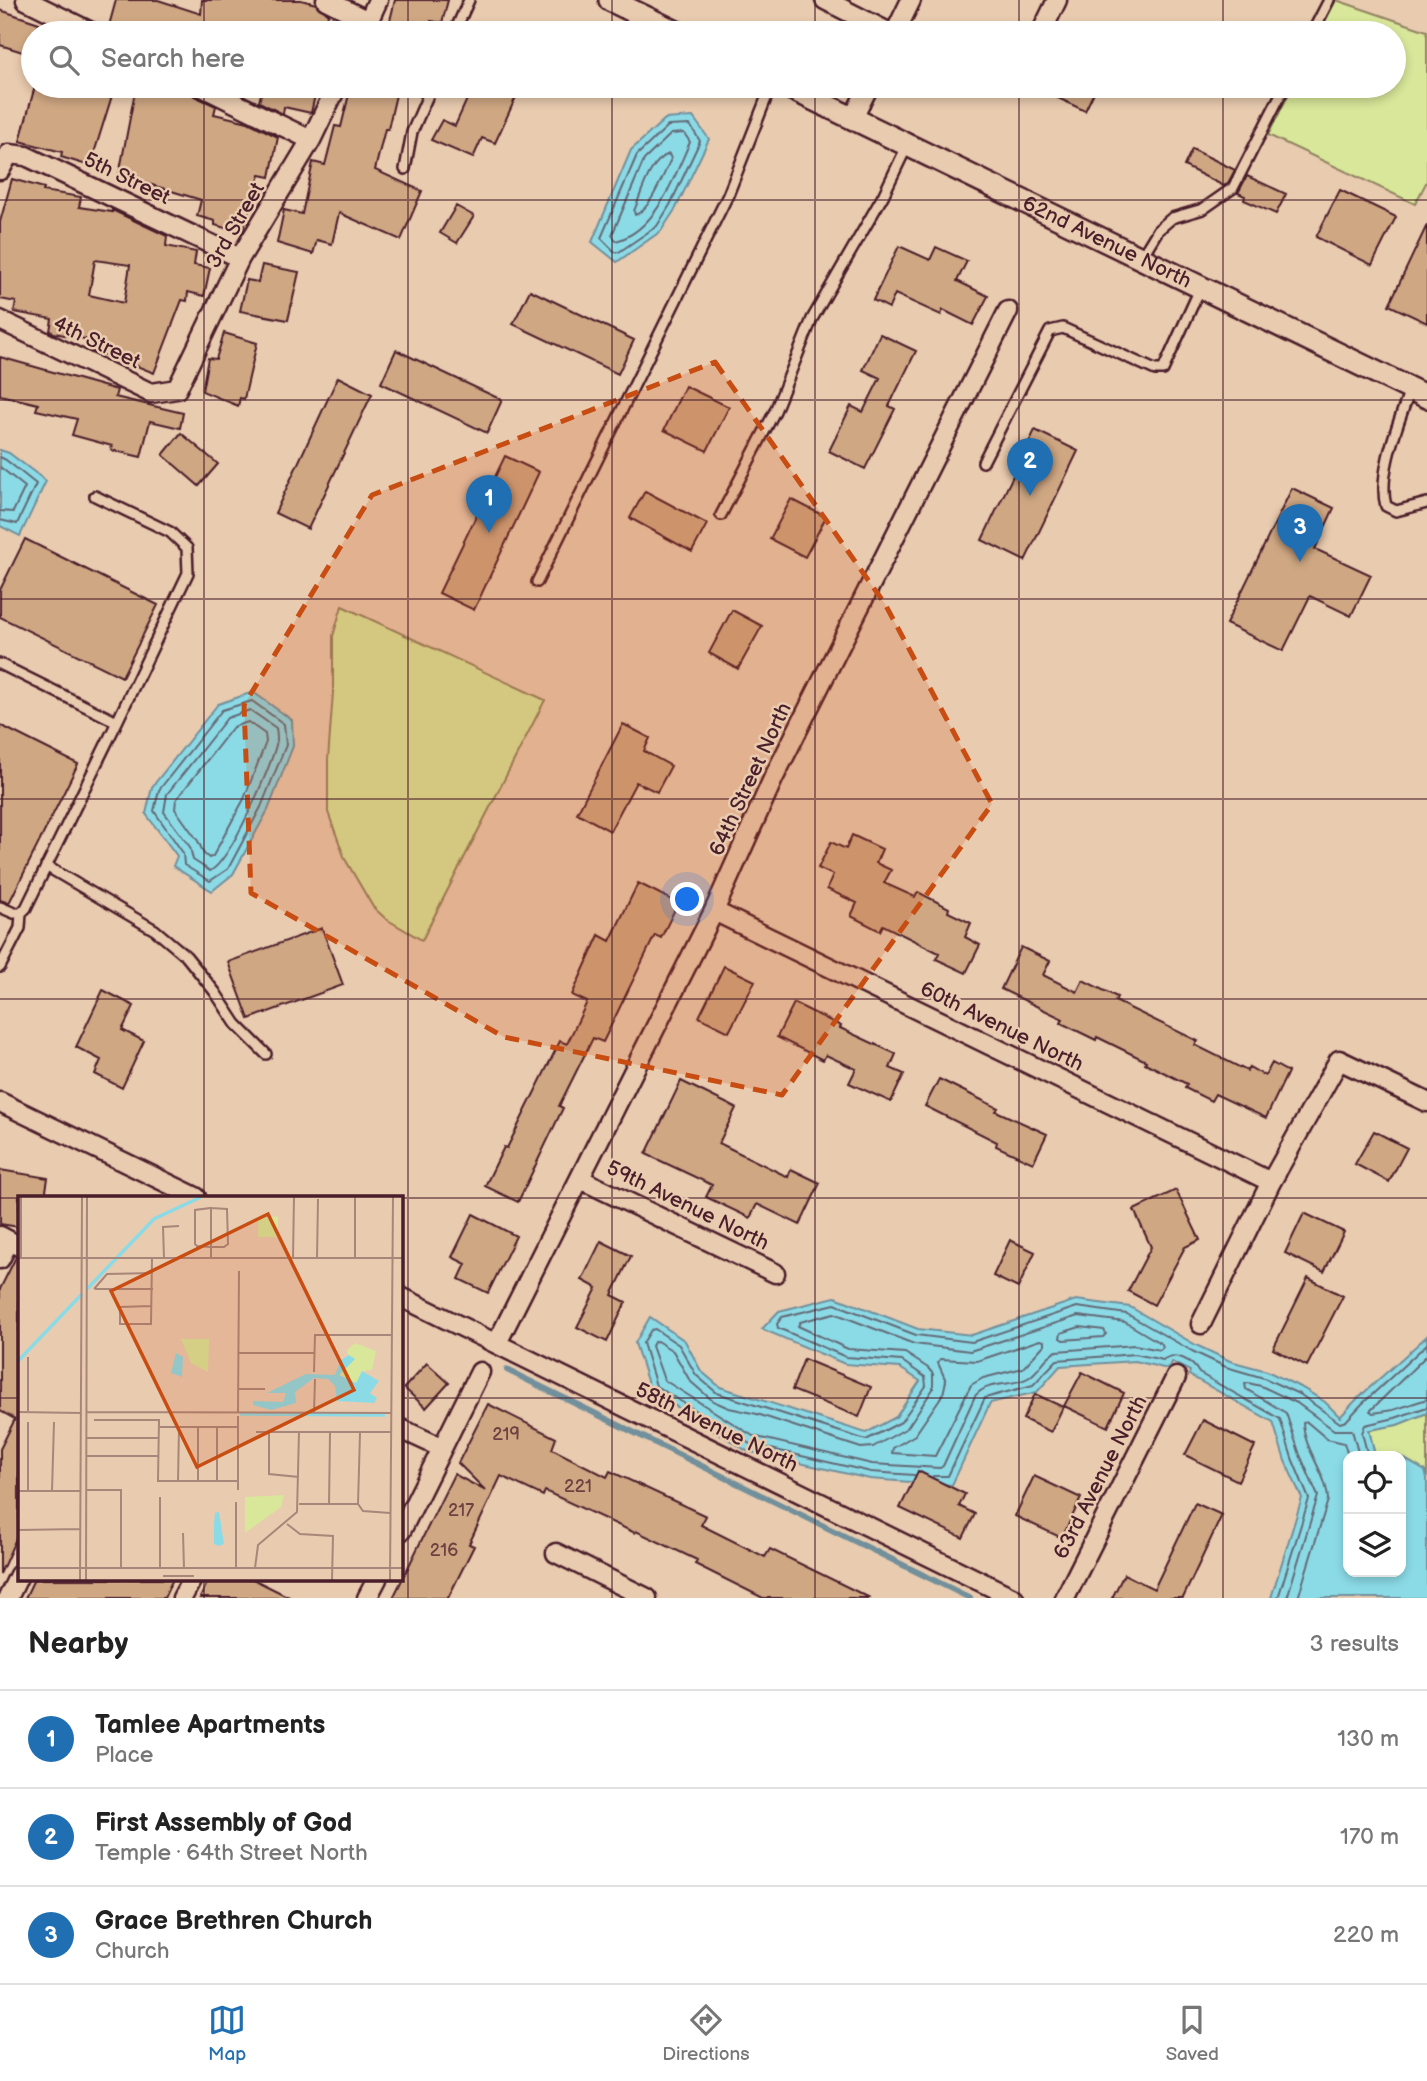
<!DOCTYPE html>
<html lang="en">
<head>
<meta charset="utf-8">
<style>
  body { margin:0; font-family:"Balsamiq Sans",sans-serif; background:#f6f6f6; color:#222 }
  .controls { position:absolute; right:21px; bottom:21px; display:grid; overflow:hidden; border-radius:14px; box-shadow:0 4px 10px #0003 }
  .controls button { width:63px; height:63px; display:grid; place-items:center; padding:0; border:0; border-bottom:2px solid #e0e0e0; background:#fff; color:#222; font:35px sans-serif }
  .you { position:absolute; left:688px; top:900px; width:24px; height:24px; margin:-18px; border:5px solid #fff; border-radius:50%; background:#1a73e8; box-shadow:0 0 0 10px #1a73e833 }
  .badge { display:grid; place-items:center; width:46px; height:46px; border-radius:50%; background:#1f6fb2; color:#fff; font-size:23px; font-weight:700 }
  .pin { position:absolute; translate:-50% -58px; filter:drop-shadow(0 2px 4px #0008) }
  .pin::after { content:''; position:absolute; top:37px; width:24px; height:21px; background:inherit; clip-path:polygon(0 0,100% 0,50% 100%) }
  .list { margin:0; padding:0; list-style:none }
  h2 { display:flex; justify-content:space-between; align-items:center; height:91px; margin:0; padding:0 28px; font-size:30px }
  h2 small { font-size:23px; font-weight:400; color:#767676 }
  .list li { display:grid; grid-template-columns:46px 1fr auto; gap:21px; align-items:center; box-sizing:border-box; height:98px; padding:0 28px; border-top:2px solid #e0e0e0 }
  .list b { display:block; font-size:26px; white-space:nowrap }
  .list p { margin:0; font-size:23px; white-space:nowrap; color:#767676 }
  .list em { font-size:23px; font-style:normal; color:#767676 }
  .icon { flex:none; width:38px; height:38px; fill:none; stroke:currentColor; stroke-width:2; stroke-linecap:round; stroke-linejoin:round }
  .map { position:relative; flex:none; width:1427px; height:1598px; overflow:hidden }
  .search { position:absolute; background:#fff; box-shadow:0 4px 10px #0003; left:21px; right:21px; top:21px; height:77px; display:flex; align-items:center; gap:18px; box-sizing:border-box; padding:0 24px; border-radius:38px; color:#767676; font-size:26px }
  .sheet { height:385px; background:#fff }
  nav { display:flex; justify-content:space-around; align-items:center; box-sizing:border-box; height:98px; border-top:2px solid #e0e0e0; background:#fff; font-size:19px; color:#767676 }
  nav a { display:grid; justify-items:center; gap:4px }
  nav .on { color:#1f6fb2 }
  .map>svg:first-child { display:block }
  .green { fill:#d8e79a; stroke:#918362; stroke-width:2 }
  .water { fill:#8bdbe7; stroke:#71909c; stroke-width:2 }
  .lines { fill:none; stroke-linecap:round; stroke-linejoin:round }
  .shore { stroke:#646a76; stroke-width:2 }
  .stream { stroke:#71909c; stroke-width:6 }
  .building { fill:#cfa783; stroke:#4a1f2b; stroke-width:2; fill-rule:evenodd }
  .service-casing { stroke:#4a1f2b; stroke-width:14 }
  .minor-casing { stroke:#4a1f2b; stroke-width:23 }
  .tertiary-casing { stroke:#4a1f2b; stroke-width:26 }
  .service { stroke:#e9cbaf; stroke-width:9 }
  .minor { stroke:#e9cbaf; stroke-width:18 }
  .tertiary { stroke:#e9cbaf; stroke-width:21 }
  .marked { fill:#c84d12; fill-opacity:0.2; stroke:#c84d12; stroke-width:5; stroke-dasharray:14 9; stroke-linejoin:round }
  .grid { fill:none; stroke:#4a1f2b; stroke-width:2; stroke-opacity:0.55 }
  .labels { text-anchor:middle; stroke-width:5; stroke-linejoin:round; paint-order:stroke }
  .number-label { font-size:18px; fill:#6b4141 }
  .street-label { font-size:21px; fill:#4a1f2b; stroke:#e9cbaf }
  .inset-river { fill:none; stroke:#8bdbe7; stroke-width:3.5 }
  .inset-road { fill:none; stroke:#a9867a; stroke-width:2 }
  .view { fill:#c84d12; fill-opacity:0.15; stroke:#c84d12; stroke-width:3.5 }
  .inset-edge { fill:none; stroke:#4a1f2b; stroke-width:3.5 }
</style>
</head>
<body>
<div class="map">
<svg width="1427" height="1598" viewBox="0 0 1427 1598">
  <rect width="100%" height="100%" fill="#e9cbaf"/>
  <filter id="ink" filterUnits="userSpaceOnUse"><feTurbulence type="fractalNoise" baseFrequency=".0143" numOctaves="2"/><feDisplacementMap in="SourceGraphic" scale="14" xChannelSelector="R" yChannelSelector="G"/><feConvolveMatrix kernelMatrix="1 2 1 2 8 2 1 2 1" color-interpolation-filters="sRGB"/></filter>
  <g filter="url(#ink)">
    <path class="green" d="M1336,0L1427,31V181L1415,204L1268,135L1293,86H1394V33H1319Z
      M342,606L545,700L422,940L386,919L373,907L345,859L328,812V760L333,692V636Z
      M1427,1413V1478L1425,1471L1398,1455L1375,1456L1369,1430L1397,1425Z"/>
    <path class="water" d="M693,117L709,139L676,208L661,231L617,262L592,242L631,150L665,119Z
      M0,450L9,453L46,481L20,536L0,526Z
      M253,692L292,720L293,746L268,810L233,874L212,891L173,866L177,856L146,814L152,787L218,704Z
      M835,1297L918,1329L972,1335L1076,1300L1130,1307L1196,1345L1230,1361L1267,1371L1304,1389L1325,1402L1340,1417L1357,1399L1427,1336V1413L1397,1425L1369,1430L1375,1455L1379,1456H1348V1572H1401V1457L1425,1471L1427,1478V1598H1271L1302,1498L1285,1461L1273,1422L1189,1375L1190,1371L1172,1362L1168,1369L1135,1361L1060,1366L1037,1392L990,1403L952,1485L870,1479L747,1451L650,1390L635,1343L650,1317L685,1341L701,1371L720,1387L866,1433L896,1417L920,1381L900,1368L845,1364L762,1329L779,1311Z"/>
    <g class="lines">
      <path class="shore" d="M690,125L700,141L670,205L657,226L619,252H615L601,238L637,155L668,126Z
        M671,134L684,133L690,142C674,177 657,230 616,241L612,235L644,160Z
        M669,154L671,159C664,173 650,211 635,215L634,211C642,192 649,161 669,154Z
        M0,457L6,460L36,484L17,524L0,520
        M0,467L25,487L13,512L0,511
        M252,701L284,724L286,745L261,807L228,869L210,881L184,865L183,853L154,811L159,790L222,710Z
        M250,710L276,728C277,734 278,740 276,745C270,769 230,862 210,871L193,860L190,847L164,812L167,794L227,718Z
        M248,722L265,734L266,742L244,799L213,856L209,858L204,854L198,841L175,809L176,800L233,727Z
        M834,1313L914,1344L970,1351L1078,1316L1125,1322L1162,1344L1163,1347L1160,1350L1135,1345L1057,1351C1044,1356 1040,1371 1028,1378C1012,1387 988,1380 975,1396L943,1466L940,1468L872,1464L753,1436L664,1380L652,1346L654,1342L657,1341L673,1351L690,1381L713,1401L729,1408L757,1414L861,1448L873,1447L907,1428L933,1389V1374L928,1368L905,1353L848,1349L798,1326L800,1322Z
        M1080,1327L1104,1330L1106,1334L1103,1337L1063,1340L1060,1338L1061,1333Z
        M1040,1340L1044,1341V1345L1023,1368L983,1378L971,1385L935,1456L892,1453L893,1448L915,1435L943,1394L946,1381L938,1363L940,1359L977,1361Z
        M1427,1355L1370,1411L1373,1413L1393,1410L1427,1399
        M1368,1456L1362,1433L1365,1425L1395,1418L1427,1407
        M914,1475L871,1472L750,1444L656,1386L643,1343L651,1330L655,1329L679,1345L696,1375L717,1393L866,1440L901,1422L926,1386L925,1377L902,1361L846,1357L778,1328L777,1324L782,1317L835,1304L916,1335L972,1342L1077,1307L1127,1314L1192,1351L1226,1367L1264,1378L1301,1395L1340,1423L1346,1421L1362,1404L1427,1344
        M933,1476H948L985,1398L1033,1385L1057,1360L1135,1354L1163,1360C1175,1351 1192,1360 1199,1373L1280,1419L1292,1458L1309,1499L1278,1598
        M1287,1598L1318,1496L1300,1455L1286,1413L1246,1389L1245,1384L1248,1383L1261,1386L1297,1403L1334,1430H1352L1359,1456
        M1298,1598L1328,1500C1327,1473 1304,1450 1303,1423L1307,1422L1327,1439L1344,1443L1348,1456"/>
      <path class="stream" d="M507,1370L970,1598"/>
    </g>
    <path class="building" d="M116,0H158L201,14L202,0H301L316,4L328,14L323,33H107Z
      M395,0H448L442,23L431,21L428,33H387Z
      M0,10L39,23L36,33H33L29,54L0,45Z
      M35,86H115L90,166L61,157L62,152L20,141Z
      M136,86H154L171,91L172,86H189L194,96L216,106L214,114L248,122L278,137L270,177L260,175L242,233L215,225V221L197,216L201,200L119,175Z
      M263,86H317L311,113L284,107L283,114L259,102Z
      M351,86H398L388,129H385L375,170L422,191L401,240L339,213L332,244L317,240L313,254L277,243L284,210L302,214L313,162L325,165L335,126L341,127Z
      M473,86H521L495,143L482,138L473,158L431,140L442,120L455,126Z
      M1033,86H1097L1085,111Z
      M1192,149L1235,170L1228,183L1224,186L1184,166Z
      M1247,176L1286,194L1276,214L1244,200L1245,196L1238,193Z
      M12,179L44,188L43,191L81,197L79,207L112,212V210L167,236L166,246L196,252L194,265L210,268L204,296L188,292L187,301L182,300L154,373L112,356L92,352L88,350L90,340L54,333L50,331L52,319L14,312L16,302L0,299V222ZM95,260L130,265L124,303L89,295Z
      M1340,190L1396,217L1372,265L1316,237Z
      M456,206L474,216L457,243L440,233Z
      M1427,225V323L1389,305Z
      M899,246L930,260L936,247L967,261L957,281L988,296L973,325L943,310L941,315L895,294L889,308L873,300Z
      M262,265L299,272L288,320L240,311L247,280L258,282Z
      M530,290L634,340L618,374L513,324Z
      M224,333L257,343L244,399L240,398L238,406L202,391L208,358L216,359Z
      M880,334L916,351L889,406L895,409L865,469L829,451L851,406L863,412L880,378L863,370Z
      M396,350L502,400L487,433L381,383Z
      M0,357L117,390L115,397L183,413L180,428L150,421L141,457L111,450L112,446L72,435L77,419L36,410L38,404L0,395Z
      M338,377L372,394L308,529L275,513Z
      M685,386L729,407L707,451L664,430Z
      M1035,430L1078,451L1025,561L982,540Z
      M181,433L218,464L199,486L163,455Z
      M505,456L539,472L474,610L439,593Z
      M1292,488L1334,508L1315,549L1371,575L1351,616L1310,596L1283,651L1226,624Z
      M645,491L707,524L692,552L630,518Z
      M791,499L826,517L805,557L770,539Z
      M25,539L158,605L122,677L0,617V590Z
      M732,610L762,626L738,669L709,653Z
      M623,724L650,738L644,751L671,766L657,792L636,782L610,831L577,813Z
      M0,725L78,764L9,903L0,900Z
      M852,835L882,849L876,863L891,870L884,883L915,897L918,892L949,908L948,912L971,923L965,937L980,945L966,973L936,959L939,953L883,925L880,931L851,916L857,903L827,889L833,875L818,868L831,842L846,849Z
      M638,883L678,903L661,938L655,935L603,1042L593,1038L559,1106L563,1108L518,1202L485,1186L504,1147L507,1148L560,1041L567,1044L587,1002L572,995L599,935L610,941Z
      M322,928L343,985L249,1019L228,962Z
      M1021,947L1050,961L1043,975L1077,992L1083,980L1117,997L1115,1001L1198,1041L1195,1045L1247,1071L1249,1067L1265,1076L1272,1063L1288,1072L1266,1118L1215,1094L1211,1101L1185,1088L1187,1084L1145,1063L1146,1061L1097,1037L1096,1040L1061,1023L1063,1019L1001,989Z
      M724,966L755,981L729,1032L699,1017Z
      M103,990L134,1006L122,1030L144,1041L122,1088L95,1074L101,1060L76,1047Z
      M794,1003L841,1026L840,1028L896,1054L890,1068L904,1074L891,1102L849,1083L856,1069L826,1055L823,1060L777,1037Z
      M939,1079L998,1108L996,1111L1047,1134L1033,1163L996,1146L997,1142L925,1106Z
      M681,1081L736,1108L719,1143L788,1177L791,1169L820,1183L800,1225L757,1204L750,1218L706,1197L712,1185L646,1154Z
      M1374,1131L1407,1148L1389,1182L1355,1164Z
      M0,1170L48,1178L45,1197H19V1227L0,1224Z
      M1176,1190L1200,1240L1185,1247L1154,1305L1128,1291L1151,1247L1134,1210Z
      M1304,1213L1344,1232L1324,1272L1285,1253Z
      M473,1214L516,1236L488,1293L459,1279L466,1264L452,1257Z
      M1010,1240L1035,1252L1018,1288L993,1276Z
      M601,1241L631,1256L612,1295L626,1302L607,1342L577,1327L597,1288L582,1280Z
      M16,1257H19V1532L0,1574V1449L15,1419L0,1411V1289Z
      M1308,1278L1343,1296L1307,1366L1273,1349Z
      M804,1359L871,1387L859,1417L792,1390Z
      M427,1363L449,1383L426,1408L404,1388Z
      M1082,1372L1124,1393L1108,1427L1064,1406Z
      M1035,1394L1063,1407L1051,1432L1023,1419Z
      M488,1404L556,1438L552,1449L607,1477L610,1471L706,1516L701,1525L765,1557L770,1549L870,1598H763L695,1564L697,1560L636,1531L635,1533L545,1491L543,1496L501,1476L469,1544L474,1546L448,1598H393L454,1474L486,1491L458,1463Z
      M1203,1420L1255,1446L1238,1481L1185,1455Z
      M918,1471L965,1494L959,1506L975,1514L963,1538L900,1508Z
      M1034,1476L1081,1498L1062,1538L1015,1516Z
      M1195,1503L1222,1515L1183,1598H1112L1124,1574L1154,1589Z
      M34,1579H173L164,1598H25Z
      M209,1579H253L291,1598H200Z"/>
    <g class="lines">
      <defs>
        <path id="service" d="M454,33L469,0
          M1312,33L1329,0
          M405,169L412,132L432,86
          M1141,258L1158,230L1172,218L1203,209L1233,188L1285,86
          M1410,390C1399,422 1377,474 1386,506L1396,511L1427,503
          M983,462L1050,331L1063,328L1155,370H1163L1200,289
          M95,496L170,532L187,548L188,573L117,722
          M721,515L775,411L812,319L883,196L907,146
          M537,582L728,195L771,86
          M0,664L117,722L26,908L21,913H14L0,907
          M46,866L155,930L186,956L215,992L236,1024L266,1054
          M0,967L20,928L21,913"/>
        <path id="minor" d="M26,0L93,33
          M326,0L368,21
          M825,0L890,33
          M363,33L378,0
          M895,33L911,0
          M1041,33L1057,0
          M200,86L311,140
          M853,118L869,86
          M0,170L9,154L26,156L240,258
          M0,320L151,393L177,389L240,258L311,140L337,86
          M714,911L1271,1182
          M0,1102L196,1197
          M580,1179L775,1273
          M0,1236L19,1246
          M0,1259L9,1241
          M401,1297L1014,1598
          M1201,1324L1271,1182L1339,1060L1427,1102
          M497,1343L714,911L773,779L1008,311
          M401,1429L442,1448
          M401,1531L480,1372
          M556,1553L647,1598
          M8,1598L19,1575
          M182,1598L192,1579
          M367,1598L377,1579
          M1065,1598L1176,1377"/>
        <g id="tertiary">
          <path d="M610,0L678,33"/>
          <path id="s1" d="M786,86L1427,397"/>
        </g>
      </defs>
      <use href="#service" class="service-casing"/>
      <use href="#minor" class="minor-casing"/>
      <use href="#tertiary" class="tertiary-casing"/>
      <use href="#service" class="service"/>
      <use href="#minor" class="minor"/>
      <use href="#tertiary" class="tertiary"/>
    </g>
  </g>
  <path class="marked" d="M715,362L885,604L992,804L782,1095L504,1037L251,893L244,705L372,495Z"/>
  <path class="grid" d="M204,0V33M408,0V33M612,0V33M815,0V33M1019,0V33M1223,0V33M204,86V1197M408,86V1598M612,86V1598M815,86V1598M1019,86V1598M1223,86V1598M0,200H1427M0,400H1427M0,599H1427M0,799H1427M0,999H1427M0,1198H19M401,1198H1427M0,1398H19M401,1398H1427M204,1579V1598"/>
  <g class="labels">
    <g class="number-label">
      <text x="506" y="1440">219</text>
      <text x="578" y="1492">221</text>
      <text x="461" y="1516">217</text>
      <text x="444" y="1556">216</text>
    </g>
    <g class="street-label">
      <text transform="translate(127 178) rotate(26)" y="7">5th Street</text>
      <text transform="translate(235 225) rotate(-60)" y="7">3rd Street</text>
      <text dy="7" stroke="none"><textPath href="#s1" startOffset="357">62nd Avenue North</textPath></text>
      <text transform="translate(97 342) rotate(26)" y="7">4th Street</text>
      <text transform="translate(750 779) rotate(-65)" y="7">64th Street North</text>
      <text transform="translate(1002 1026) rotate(26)" y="7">60th Avenue North</text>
      <text transform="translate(688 1205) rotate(26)" y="7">59th Avenue North</text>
      <text transform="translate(717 1427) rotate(26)" y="7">58th Avenue North</text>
      <text transform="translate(1100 1477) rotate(-63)" y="7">63rd Avenue North</text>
    </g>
  </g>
  <g transform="translate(18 1196)">
    <rect width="385" height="385" fill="#e9cbaf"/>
    <path d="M260,20V41H240V23ZM163,143H191L190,176L173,167ZM337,147L358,155L354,174L346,175L338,187L321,179L331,164L329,154ZM266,299L263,311L227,337V301Z" fill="#d8e79a"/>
    <path d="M158,157L165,161L164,181L153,177ZM331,159L337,163L321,179L338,187L344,175L361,185L352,197L359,202L356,207L319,205L317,190L310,183L296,182L277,196L278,207L253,214L235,209V205L265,206L268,197H249L288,178L317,179L323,164ZM201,316L206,348L201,350L196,348V328L197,317Z" fill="#8bdbe7"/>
    <path class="inset-river" d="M69,93L136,23L183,1M0,165L64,98M222,218L367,219"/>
    <path class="inset-road" d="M3,1V62M193,12L209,13L210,48L206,51H193L179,50L177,48V14L193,12V62M0,62H385M146,62L145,31L161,30M275,62L276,1M299,62L300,3M337,62V1M76,93L89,78L135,77M77,93H135M133,110L102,111V128H133L134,62M221,157H297M10,161V215M296,176L297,139H373M221,193H247M0,216L63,217M68,216L373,217M220,216L221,75M296,216L297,183M220,220V294M76,224H141L140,285H219M10,226V295M141,231H219M238,236H373M251,236V278L281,281M68,242H140M69,260H140M160,285L161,231M180,285V231M199,285V231M68,294H103V372M0,295H63M34,295L36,226M142,301V372M281,308H340L345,315L372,317M311,308L312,237M340,308L342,237M269,328L282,338L315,340L314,384M0,334L63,333M165,337L166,372M0,372H385M218,372V306M237,372L240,349L279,316L281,236M145,380H176M62,384L64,1M68,384L69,1M372,384L375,1"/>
    <path class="view" d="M250,18L336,194L179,271L93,95Z"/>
    <rect width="385" height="385" class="inset-edge"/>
  </g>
</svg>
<div class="controls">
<button><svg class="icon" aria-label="locate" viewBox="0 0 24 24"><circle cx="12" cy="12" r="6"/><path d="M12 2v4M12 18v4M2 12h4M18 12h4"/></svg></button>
<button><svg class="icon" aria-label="layers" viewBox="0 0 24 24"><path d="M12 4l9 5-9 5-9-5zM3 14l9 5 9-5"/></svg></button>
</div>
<div class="you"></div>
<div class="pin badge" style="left:489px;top:533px">1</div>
<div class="pin badge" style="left:1030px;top:496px">2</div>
<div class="pin badge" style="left:1300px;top:562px">3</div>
<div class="search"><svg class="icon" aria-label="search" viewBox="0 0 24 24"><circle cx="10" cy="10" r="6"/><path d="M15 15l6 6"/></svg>Search here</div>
</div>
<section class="sheet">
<h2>Nearby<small>3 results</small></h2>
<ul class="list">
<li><span class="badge">1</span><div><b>Tamlee Apartments</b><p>Place</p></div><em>130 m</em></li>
<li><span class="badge">2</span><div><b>First Assembly of God</b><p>Temple · 64th Street North</p></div><em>170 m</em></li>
<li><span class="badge">3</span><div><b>Grace Brethren Church</b><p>Church</p></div><em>220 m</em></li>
</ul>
</section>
<nav>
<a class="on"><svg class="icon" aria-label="map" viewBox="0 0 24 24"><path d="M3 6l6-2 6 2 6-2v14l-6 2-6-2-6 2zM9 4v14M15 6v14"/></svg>Map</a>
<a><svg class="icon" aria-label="directions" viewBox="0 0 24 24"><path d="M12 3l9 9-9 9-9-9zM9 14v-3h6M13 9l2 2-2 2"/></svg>Directions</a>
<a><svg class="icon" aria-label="saved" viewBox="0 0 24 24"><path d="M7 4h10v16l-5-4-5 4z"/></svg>Saved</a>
</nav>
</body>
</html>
